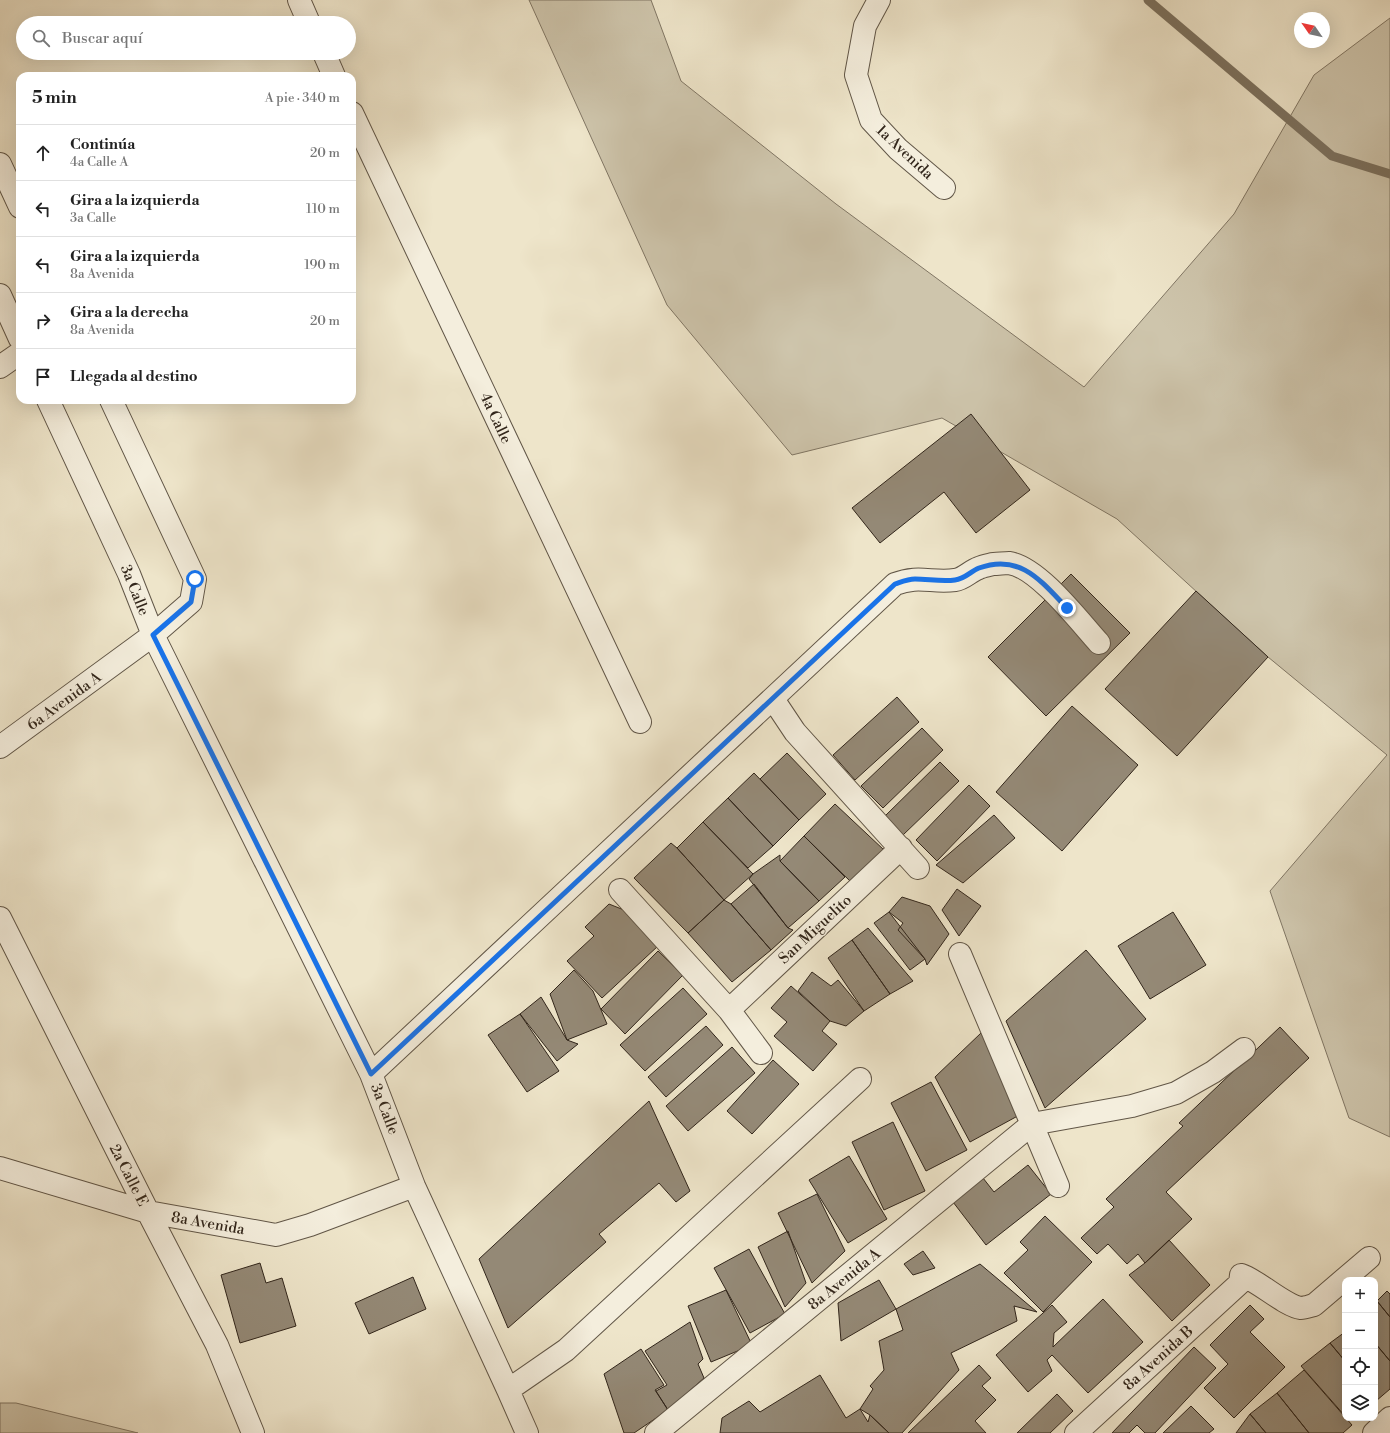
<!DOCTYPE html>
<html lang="es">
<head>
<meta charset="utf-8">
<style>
  body { margin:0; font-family:"Libre Bodoni",serif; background:#f6f6f6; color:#222 }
  .controls { position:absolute; right:12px; bottom:12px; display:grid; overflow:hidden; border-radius:8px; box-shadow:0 4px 16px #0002 }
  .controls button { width:36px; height:36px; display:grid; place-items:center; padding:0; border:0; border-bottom:1px solid #e0e0e0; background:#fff; color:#222; font:20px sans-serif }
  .compass { position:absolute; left:1294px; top:12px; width:36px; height:36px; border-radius:50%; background:#fff; box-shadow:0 4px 16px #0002; rotate:304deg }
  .stop { position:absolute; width:12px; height:12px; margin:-9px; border:3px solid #1a73e8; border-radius:50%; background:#fff }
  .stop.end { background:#1a73e8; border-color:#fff; box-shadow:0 1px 4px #0008 }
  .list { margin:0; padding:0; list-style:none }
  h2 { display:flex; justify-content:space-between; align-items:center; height:52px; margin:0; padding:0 16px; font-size:17px }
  h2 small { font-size:13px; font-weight:400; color:#767676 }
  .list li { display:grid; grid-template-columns:26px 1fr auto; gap:12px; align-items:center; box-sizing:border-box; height:56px; padding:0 16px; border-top:1px solid #e0e0e0 }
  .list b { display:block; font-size:15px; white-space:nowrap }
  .list p { margin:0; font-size:13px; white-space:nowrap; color:#767676 }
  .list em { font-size:13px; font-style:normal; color:#767676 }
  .icon { flex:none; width:22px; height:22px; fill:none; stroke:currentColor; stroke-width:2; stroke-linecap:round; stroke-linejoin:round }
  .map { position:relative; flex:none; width:1390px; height:1433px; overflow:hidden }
  .search { position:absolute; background:#fff; box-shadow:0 4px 16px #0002; left:16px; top:16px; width:340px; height:44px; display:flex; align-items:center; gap:10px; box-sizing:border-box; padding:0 14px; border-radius:22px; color:#767676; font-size:15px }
  .panel { position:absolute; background:#fff; box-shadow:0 4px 16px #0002; left:16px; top:72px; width:340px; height:332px; border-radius:12px }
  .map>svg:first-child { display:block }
  .green { fill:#cec5ac; stroke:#807664 }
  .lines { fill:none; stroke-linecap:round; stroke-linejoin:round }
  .stream { stroke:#7c7260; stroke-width:9 }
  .building { fill:#948976; stroke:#32261b }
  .minor-casing { stroke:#615647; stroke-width:24 }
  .minor { stroke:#f4eedd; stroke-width:22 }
  .route { stroke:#1a73e8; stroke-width:5 }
  .labels { text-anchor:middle; stroke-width:3; stroke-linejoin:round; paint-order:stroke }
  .street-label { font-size:15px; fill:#32261b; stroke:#f4eedd }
</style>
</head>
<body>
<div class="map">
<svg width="1390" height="1433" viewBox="0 0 1390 1433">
  <rect width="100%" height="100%" fill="#eee5ca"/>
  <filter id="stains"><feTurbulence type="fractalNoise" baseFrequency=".005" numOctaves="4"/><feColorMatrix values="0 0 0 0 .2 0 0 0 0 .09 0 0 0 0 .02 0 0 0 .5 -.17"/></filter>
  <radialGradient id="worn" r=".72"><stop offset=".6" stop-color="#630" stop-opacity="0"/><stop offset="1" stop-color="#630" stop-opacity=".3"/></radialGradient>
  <path class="green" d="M529,0H651L681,81L836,204L1084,387L1234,214L1314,75L1390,18V1137L1349,1118L1270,891L1387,755L1268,657L1117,519L942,418L792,455L667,305Z
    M0,1403H16L138,1433H0Z"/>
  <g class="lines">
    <path class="stream" d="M1148,0L1332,156L1390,174"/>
  </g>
  <path class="building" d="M971,414L1030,490L976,533L944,492L880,543L852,508Z
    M1071,574L1130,633L1046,716L988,657Z
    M1196,591L1268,657L1177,756L1105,689Z
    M897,697L919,722L855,780L833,755Z
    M1072,706L1138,765L1062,851L996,792Z
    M922,728L943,750L883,808L861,786Z
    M787,753L826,794L799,820L760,779Z
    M940,762L959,781L903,835L885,816Z
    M754,773L799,820L773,846L728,798Z
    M969,785L990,806L937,861L916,840Z
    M728,798L773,846L748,868L703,822Z
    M835,804L884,850L852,883L804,836Z
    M994,815L1015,838L963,883L936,865Z
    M703,822L753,874L724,900L677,848Z
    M804,836L845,877L819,901L780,861Z
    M671,843L677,848L724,900L688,933L634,878Z
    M780,855V861L819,901L788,928L749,879L753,874Z
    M754,884L788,928L793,930L771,950L731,904Z
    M957,889L981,906L959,936L942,910Z
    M902,897L930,906L949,934L927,965L925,959L898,930L903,923L889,912Z
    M724,900L731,904L771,950L732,982L688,933Z
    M609,904L624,910L658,946L602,998L567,961L594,936L585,927Z
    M889,912L925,959L910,970L874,923Z
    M1173,912L1206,965L1150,999L1118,946Z
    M868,928L913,981L890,994L852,940Z
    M852,940L890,994L864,1011L828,958Z
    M1086,950L1146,1019L1045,1108L1006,1021Z
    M658,951L683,975L625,1034L601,1009Z
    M574,970L593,991L607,1024L567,1040L550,994Z
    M812,972L831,986L838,980L864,1011L846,1026L830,1021L798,991Z
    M791,986L830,1021L822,1031L837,1044L813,1071L774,1036L787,1022L771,1008Z
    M683,988L707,1014L645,1071L620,1045Z
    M541,997L567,1040L578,1044L557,1061L520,1014Z
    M520,1014L559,1071L527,1092L488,1035Z
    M706,1026L723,1045L666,1097L648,1077Z
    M1280,1027L1309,1058L1166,1192L1192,1219L1145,1263L1138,1254L1127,1264L1108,1244L1097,1254L1081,1238L1114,1207L1106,1199L1183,1126L1179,1123Z
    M981,1033L1025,1112L970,1142L935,1077Z
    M732,1047L755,1073L688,1131L666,1106Z
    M773,1060L799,1084L752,1134L727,1111Z
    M931,1082L967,1150L926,1171L891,1103Z
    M649,1101L690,1191L676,1202L659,1183L599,1234L606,1242L508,1328L479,1259Z
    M893,1122L925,1191L884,1210L852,1142Z
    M849,1156L887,1219L848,1243L809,1180Z
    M1028,1165L1051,1194L986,1245L953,1202L983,1178L994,1192Z
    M817,1194L845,1251L812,1283L778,1213Z
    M1045,1216L1092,1262L1043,1312L1004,1273L1028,1250L1020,1242Z
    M788,1231L806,1283L785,1307L758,1247Z
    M1169,1240L1210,1285L1172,1321L1129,1275L1145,1263Z
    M749,1249L785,1314L750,1333L714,1268Z
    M923,1251L935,1268L913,1275L904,1264Z
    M260,1263L266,1283L282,1278L296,1326L240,1343L221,1275Z
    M980,1264L1037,1312L1014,1306L1017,1321L951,1353L959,1370L902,1433H889L870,1415L860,1409L873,1389L870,1386L884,1370L879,1341L903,1330L896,1309Z
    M413,1277L426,1309L369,1334L355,1303Z
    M879,1280L896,1309L841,1341L838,1303Z
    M726,1290L752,1345L711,1362L688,1306Z
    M1387,1291L1390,1294V1317L1377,1301L1375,1303Z
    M1103,1299L1143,1342L1088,1393L1052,1355L1047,1360L1052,1371L1028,1392L996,1355L1052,1305L1067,1322L1054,1333L1053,1347Z
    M1377,1301L1390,1317V1361L1375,1343V1303Z
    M1250,1305L1264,1319L1250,1332L1285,1367L1234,1418L1204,1388L1228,1364L1210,1345Z
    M690,1322L703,1359L698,1364L704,1378L668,1410L656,1391L667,1385L645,1351Z
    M1345,1332V1361L1330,1343Z
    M1330,1343L1345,1361V1416L1301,1366Z
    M1375,1343L1390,1361V1389L1376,1401L1375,1399Z
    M1194,1347L1216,1368L1155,1433H1145L1137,1425L1129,1433H1112Z
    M641,1349L664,1385L655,1390L668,1410L634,1433H624L604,1374Z
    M979,1365L991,1378L982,1386L996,1400L975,1421L986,1433H908Z
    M1304,1370L1352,1425L1343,1433H1309L1277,1393Z
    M820,1375L846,1418L860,1409L868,1422L870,1415L889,1433H720L722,1418L749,1401L760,1412Z
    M1277,1393L1309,1433H1266L1250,1414Z
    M1057,1394L1073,1411L1050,1433H1017Z
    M1191,1406L1214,1429L1209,1433H1163Z
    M1250,1414L1266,1433H1236Z"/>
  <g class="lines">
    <defs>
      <path id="minor" d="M299,0L309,23
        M879,0L865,26L856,75L871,120L898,149L944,188
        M324,53L334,76
        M352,113L640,722
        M0,164L20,207
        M0,295L20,339
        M0,367L20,353
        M48,400L129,574L153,635L371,1074L414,1186L508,1390L527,1433
        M773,699L795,732L918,868
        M0,747L153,635L191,602L195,579L111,400
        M620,890L729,1010L761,1053
        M0,918L148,1212L217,1345L253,1433
        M960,954L1058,1186
        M729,1010L901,848
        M371,1074L895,584C918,575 932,583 955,580C964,579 970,571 979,568C983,566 989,565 993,564C998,564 1004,563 1009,563C1038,567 1079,621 1099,643
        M0,1168L148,1212L276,1235L310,1225L414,1186
        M508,1390L566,1350L860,1079
        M656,1433L1032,1124L1132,1106L1176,1093L1213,1072L1244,1049
        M1076,1433L1240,1283L1241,1275C1259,1281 1285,1306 1301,1308C1305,1308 1310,1306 1314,1305L1369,1258
        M1374,1433L1390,1418"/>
    </defs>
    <use href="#minor" class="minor-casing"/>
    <use href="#minor" class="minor"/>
  </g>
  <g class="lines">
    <path class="route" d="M195,579L191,602L153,635L371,1074L895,584C901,582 908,579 915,579C928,579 942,582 955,580C965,579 971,571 979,568C1020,553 1041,581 1067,608"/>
  </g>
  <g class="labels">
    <g class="street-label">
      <text transform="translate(905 152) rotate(43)" y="5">1a Avenida</text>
      <text transform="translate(496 418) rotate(65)" y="5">4a Calle</text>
      <text transform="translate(135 590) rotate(68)" y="5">3a Calle</text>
      <text transform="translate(64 701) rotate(-36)" y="5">6a Avenida A</text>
      <text transform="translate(815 929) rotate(-43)" y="5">San Miguelito</text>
      <text transform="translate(385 1109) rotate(69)" y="5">3a Calle</text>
      <text transform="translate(129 1175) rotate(63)" y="5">2a Calle E</text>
      <text transform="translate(208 1223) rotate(10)" y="5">8a Avenida</text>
      <text transform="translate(844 1279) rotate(-39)" y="5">8a Avenida A</text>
      <text transform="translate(1158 1358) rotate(-42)" y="5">8a Avenida B</text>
    </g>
  </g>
  <rect width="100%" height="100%" filter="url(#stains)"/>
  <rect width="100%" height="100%" fill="url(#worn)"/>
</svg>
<div class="controls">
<button>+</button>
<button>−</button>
<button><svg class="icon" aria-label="locate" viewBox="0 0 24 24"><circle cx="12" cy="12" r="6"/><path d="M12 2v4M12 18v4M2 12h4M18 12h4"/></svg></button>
<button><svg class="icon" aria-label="layers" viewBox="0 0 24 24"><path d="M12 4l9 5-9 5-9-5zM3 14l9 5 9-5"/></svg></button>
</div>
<svg class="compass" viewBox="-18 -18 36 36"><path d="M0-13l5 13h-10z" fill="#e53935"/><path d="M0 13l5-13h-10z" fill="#767676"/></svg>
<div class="stop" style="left:195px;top:579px"></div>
<div class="stop end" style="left:1067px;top:608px"></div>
<div class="search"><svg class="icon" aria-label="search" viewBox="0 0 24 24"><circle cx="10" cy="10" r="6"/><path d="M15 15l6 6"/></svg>Buscar aquí</div>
<section class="panel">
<h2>5 min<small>A pie · 340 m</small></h2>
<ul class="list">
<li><svg class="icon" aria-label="ahead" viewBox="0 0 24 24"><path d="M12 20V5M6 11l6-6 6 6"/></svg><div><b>Continúa</b><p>4a Calle A</p></div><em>20 m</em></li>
<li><svg class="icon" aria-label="left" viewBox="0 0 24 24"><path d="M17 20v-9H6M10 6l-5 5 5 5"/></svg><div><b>Gira a la izquierda</b><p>3a Calle</p></div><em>110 m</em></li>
<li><svg class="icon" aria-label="left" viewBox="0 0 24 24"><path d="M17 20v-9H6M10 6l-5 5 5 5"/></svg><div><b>Gira a la izquierda</b><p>8a Avenida</p></div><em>190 m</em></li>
<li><svg class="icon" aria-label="right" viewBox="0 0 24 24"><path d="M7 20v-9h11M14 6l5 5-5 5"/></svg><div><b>Gira a la derecha</b><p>8a Avenida</p></div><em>20 m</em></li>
<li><svg class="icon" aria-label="arrive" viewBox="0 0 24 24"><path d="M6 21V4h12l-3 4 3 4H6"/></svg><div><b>Llegada al destino</b></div></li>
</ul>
</section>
</div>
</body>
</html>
